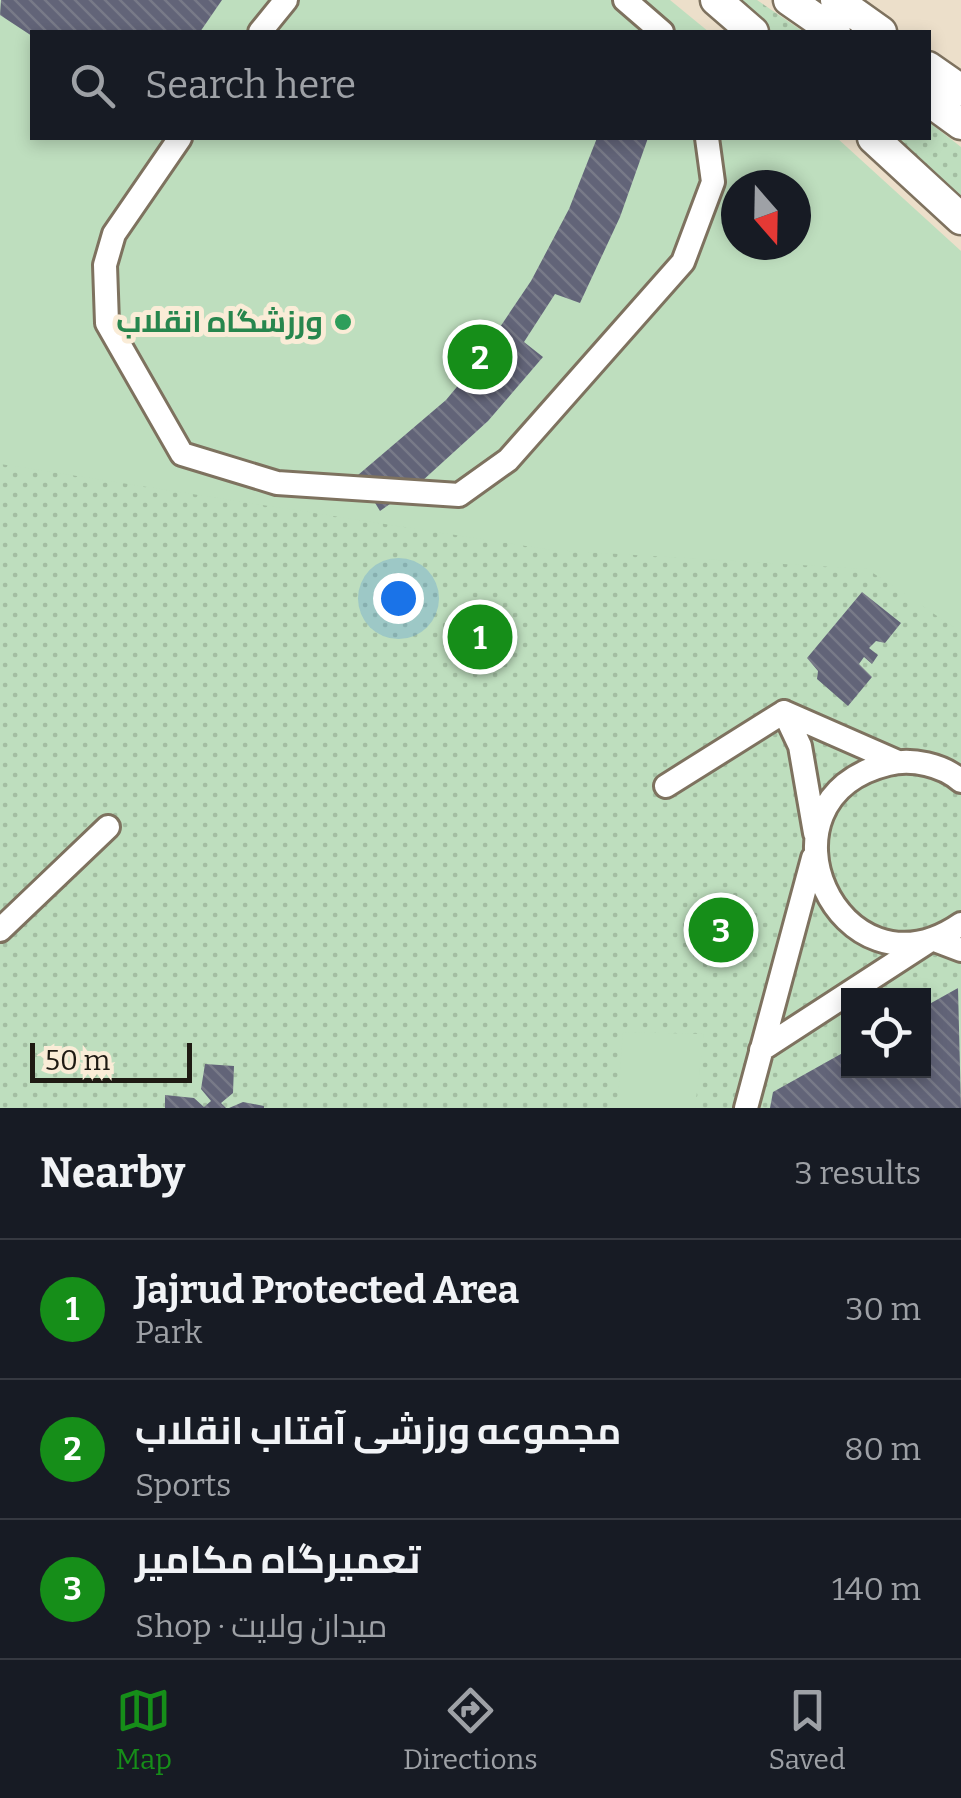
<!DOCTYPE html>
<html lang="en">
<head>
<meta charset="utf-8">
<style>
  body { margin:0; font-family:Bitter,Cairo,serif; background:#20242c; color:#f1f3f6 }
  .controls { position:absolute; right:30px; bottom:30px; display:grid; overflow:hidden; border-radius:0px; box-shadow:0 5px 15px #0003 }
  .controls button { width:90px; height:90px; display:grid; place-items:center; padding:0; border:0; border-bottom:2px solid #363941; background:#171b24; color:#f1f3f6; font:50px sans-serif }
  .compass { position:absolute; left:721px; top:170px; width:90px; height:90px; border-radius:50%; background:#171b24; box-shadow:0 5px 15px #0003; rotate:160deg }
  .scale { position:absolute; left:30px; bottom:25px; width:162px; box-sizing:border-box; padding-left:10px; border:5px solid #1f1a13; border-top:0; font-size:28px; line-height:35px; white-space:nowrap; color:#1f1a13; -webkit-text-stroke:8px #faecd7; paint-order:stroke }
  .you { position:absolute; left:398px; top:598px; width:35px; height:35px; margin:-25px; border:8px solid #fff; border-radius:50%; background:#1a73e8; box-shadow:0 0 0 15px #1a73e833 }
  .badge { display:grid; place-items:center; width:65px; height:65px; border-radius:50%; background:#168e19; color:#fff; font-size:32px; font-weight:700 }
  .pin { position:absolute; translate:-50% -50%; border:5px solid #fff; box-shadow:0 2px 10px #0006 }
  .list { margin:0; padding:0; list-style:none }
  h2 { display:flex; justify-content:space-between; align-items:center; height:130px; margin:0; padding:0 40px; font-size:42px }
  h2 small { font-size:32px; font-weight:400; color:#9ea1a6 }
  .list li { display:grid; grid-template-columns:65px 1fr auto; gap:30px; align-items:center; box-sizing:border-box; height:140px; padding:0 40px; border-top:2px solid #363941 }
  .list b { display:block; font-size:38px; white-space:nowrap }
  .list p { margin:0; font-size:32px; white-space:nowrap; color:#9ea1a6 }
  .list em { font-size:32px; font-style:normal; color:#9ea1a6 }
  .icon { flex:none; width:55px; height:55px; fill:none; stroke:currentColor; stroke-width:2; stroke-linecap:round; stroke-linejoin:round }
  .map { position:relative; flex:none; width:961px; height:1108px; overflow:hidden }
  .search { position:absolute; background:#171b24; box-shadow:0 5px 15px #0003; left:30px; right:30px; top:30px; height:110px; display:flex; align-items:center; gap:25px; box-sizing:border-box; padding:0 35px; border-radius:0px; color:#9ea1a6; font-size:38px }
  .sheet { height:550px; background:#171b24 }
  nav { display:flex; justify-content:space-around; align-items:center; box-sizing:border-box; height:140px; border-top:2px solid #363941; background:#171b24; font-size:28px; color:#9ea1a6 }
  nav a { display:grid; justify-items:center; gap:5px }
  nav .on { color:#168e19 }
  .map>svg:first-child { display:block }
  .park { fill:url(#park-dots); fill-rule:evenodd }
  .pitch { fill:#bedebe; fill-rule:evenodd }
  .building { fill:url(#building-back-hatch) }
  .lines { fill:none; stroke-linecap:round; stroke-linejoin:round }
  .minor-casing { stroke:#7e725f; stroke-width:28 }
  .major-casing { stroke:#7e725f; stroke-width:35 }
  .minor { stroke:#fff; stroke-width:22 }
  .major { stroke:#fff; stroke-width:30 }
  .leisure-dot { fill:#2e9e5b; stroke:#faecd7; stroke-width:4 }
  .labels { text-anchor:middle; stroke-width:10; stroke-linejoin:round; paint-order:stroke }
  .leisure-label { font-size:30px; font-weight:bold; fill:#27864d; stroke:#faecd7; text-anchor:end }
</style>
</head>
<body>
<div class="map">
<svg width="961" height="1108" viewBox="0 0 961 1108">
  <defs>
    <pattern id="park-dots" width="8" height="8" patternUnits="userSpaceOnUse" patternTransform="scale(2.5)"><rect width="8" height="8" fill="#bedebe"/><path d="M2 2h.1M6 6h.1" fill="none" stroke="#a3bea2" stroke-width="1.8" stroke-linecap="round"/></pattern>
    <pattern id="building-back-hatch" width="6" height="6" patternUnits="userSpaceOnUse" patternTransform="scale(2.5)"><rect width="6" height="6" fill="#626478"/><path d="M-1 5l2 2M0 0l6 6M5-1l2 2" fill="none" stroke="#787a88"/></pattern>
  </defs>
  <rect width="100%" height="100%" fill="#ecdfca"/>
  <path class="park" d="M735,0H757L804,32H773Z
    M0,22L32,32V138L736,245H796L961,278V1108H0ZM848,996H924V1070H848Z
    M929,122L961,147V200L895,138H928Z"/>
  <path class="pitch" d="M0,0H670L709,32H32V138H837L961,251V632L867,569L551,550L0,464ZM736,185H796V245H736Z
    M623,1032L704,1034L695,1108H617Z"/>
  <path class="building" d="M1,0H222L200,32H32V36L0,15Z
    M597,138H648L620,217L580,303L555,294L524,342L543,357L488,421L421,482L380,511L358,475L446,400L471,370L531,281L569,209Z
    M862,592L901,623L885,643L876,641L869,648L878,655L872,664L864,657L859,664L872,677L848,706L817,679L818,671L807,658Z
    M958,988L961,1108H770L773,1092L848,1050V1070H924V1007Z
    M205,1064L234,1066L233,1093L221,1103L226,1108H165V1095L194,1098L204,1107L211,1101L201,1089Z
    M243,1102L264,1106V1108H229Z"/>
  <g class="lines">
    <defs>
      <path id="minor" d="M625,0L662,32
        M260,32L286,0
        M180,138L114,234L105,265L107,323L182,454L277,483L459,495L508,460L683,262L713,182L707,138
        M784,712L800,746L815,833
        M784,712L898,762
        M961,781C943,765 912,758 888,764C745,799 839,1008 961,924
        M666,786L784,712
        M0,930L108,827
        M761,1050L932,939L961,950
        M746,1108L813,858"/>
      <path id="major" d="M716,0L753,32
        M789,0L835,32
        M836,0L881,32
        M928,67L961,90
        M928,100L961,124
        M873,138L961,219"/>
    </defs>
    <use href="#minor" class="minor-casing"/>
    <use href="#major" class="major-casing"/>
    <use href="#minor" class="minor"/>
    <use href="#major" class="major"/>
  </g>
  <circle class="leisure-dot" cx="343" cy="322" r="10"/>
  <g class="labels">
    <g class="leisure-label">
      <text x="323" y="332">ورزشگاه انقلاب</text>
    </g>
  </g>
</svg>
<div class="controls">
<button><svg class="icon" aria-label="locate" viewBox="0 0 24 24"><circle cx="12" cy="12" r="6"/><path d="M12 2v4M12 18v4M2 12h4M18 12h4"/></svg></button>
</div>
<svg class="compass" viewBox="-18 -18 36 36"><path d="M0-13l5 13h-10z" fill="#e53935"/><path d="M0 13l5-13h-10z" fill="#9ea1a6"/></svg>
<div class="scale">50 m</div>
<div class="you"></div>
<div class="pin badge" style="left:480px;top:637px">1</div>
<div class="pin badge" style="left:480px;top:357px">2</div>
<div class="pin badge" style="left:721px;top:930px">3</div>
<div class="search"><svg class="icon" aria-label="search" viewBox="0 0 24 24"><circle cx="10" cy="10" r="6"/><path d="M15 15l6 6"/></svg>Search here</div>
</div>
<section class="sheet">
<h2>Nearby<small>3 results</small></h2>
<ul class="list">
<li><span class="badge">1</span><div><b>Jajrud Protected Area</b><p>Park</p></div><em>30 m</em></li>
<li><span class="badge">2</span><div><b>مجموعه ورزشی آفتاب انقلاب</b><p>Sports</p></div><em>80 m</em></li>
<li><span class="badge">3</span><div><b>تعمیرگاه مکامیر</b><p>Shop · میدان ولایت</p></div><em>140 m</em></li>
</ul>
</section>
<nav>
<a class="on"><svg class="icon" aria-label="map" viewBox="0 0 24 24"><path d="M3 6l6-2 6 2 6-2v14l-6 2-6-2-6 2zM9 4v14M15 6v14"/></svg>Map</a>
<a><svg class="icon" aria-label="directions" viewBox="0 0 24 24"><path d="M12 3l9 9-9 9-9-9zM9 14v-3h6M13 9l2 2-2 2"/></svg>Directions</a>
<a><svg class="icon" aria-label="saved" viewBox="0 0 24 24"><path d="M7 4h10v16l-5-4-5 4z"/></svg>Saved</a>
</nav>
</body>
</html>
